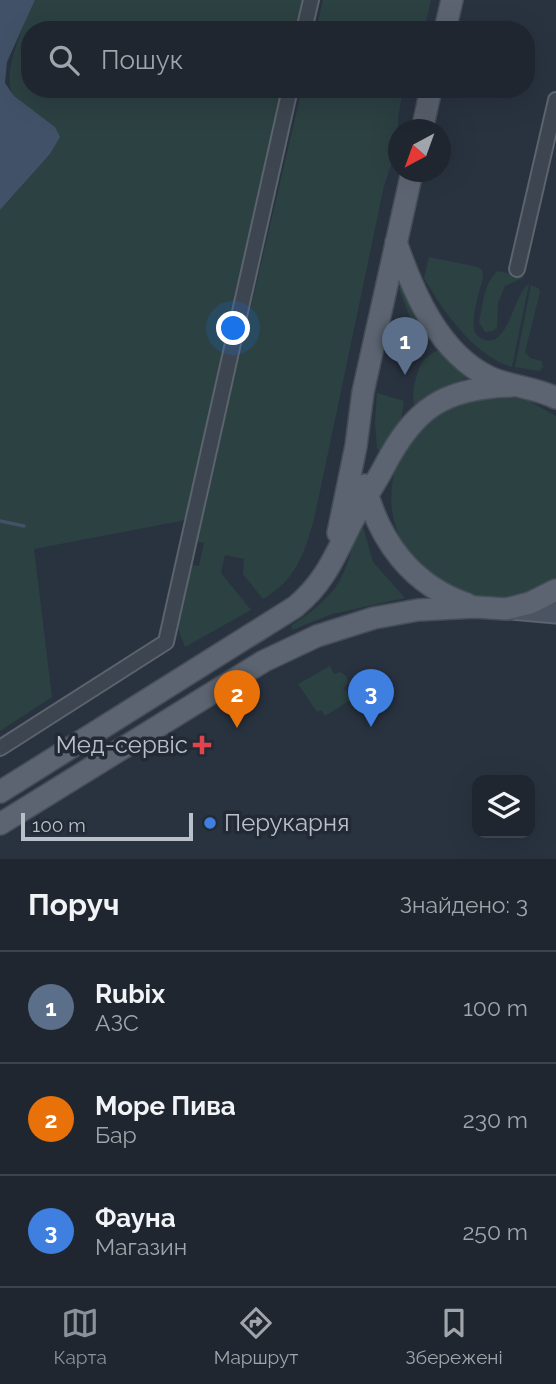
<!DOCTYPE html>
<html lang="uk">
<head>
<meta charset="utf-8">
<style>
  body { margin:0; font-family:Raleway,sans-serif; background:#2c323c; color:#f1f3f6 }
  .controls { position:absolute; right:21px; bottom:21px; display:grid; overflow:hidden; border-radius:14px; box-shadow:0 7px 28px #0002 }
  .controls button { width:63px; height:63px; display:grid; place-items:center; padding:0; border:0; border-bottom:2px solid #3c434c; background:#1f2630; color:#f1f3f6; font:35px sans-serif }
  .compass { position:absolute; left:388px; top:119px; width:63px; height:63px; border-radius:50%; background:#1f2630; box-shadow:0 7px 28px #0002; rotate:221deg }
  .scale { position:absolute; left:21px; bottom:18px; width:172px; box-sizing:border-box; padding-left:7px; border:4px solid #bac0ca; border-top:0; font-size:19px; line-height:24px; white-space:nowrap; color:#bac0ca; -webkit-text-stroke:5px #222a35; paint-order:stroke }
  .you { position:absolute; left:234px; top:329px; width:24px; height:24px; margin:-18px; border:5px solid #fff; border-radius:50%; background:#1a73e8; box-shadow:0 0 0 10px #1a73e833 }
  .badge { display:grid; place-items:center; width:46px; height:46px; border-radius:50%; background:#8c9099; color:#fff; font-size:23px; font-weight:700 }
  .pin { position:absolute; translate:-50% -58px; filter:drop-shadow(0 2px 4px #0008) }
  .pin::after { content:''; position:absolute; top:37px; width:24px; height:21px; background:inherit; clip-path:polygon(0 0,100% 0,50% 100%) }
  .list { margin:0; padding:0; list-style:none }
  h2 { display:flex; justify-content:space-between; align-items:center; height:91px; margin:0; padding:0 28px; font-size:30px }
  h2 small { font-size:23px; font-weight:400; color:#a1a5ab }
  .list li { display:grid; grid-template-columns:46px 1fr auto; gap:21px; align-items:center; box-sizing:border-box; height:112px; padding:0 28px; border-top:2px solid #3c434c }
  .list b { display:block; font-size:26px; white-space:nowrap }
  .list p { margin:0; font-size:23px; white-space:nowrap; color:#a1a5ab }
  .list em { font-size:23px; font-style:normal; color:#a1a5ab }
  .icon { flex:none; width:38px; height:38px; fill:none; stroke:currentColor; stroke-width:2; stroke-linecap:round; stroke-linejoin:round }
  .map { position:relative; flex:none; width:556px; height:859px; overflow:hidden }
  .search { position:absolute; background:#1f2630; box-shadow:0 7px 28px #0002; left:21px; right:21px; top:21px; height:77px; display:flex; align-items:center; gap:18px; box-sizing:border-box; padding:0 24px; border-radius:28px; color:#a1a5ab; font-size:26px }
  .sheet { height:427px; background:#1f2630 }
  nav { display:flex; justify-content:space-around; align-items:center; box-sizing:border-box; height:98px; border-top:2px solid #3c434c; background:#1f2630; font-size:19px; color:#a1a5ab }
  nav a { display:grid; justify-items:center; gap:4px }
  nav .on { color:#8c9099 }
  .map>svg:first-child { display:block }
  .green { fill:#2c4142 }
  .water { fill:#415167 }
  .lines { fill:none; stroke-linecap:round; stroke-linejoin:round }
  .stream { stroke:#415167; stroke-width:3.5 }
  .street-casing { stroke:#5b636d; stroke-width:18 }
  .secondary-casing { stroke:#5b636d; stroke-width:23 }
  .primary-casing { stroke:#474e59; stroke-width:24 }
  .street { stroke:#3d4550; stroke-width:14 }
  .secondary { stroke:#4b5462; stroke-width:19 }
  .primary { stroke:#5b6470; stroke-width:21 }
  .health-dot { fill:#e0444e; stroke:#222a35; stroke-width:2.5 }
  .shop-dot { fill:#3f7fe0; stroke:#222a35; stroke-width:2.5 }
  .labels { text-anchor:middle; stroke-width:7; stroke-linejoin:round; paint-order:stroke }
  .poi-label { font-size:24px; fill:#bac0ca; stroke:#222a35; text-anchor:end }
</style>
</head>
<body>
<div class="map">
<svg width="556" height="859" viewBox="0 0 556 859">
  <rect width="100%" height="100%" fill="#293340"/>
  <path class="green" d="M35,0H302L296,30H30V89H282L186,520L34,549L52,697L0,731V210L50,154L55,127C42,116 27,109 14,97C0,74 24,25 35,0Z
    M323,0H431L424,30H316Z
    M302,89H403L398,119V144L384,186L315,515C306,549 297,580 263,599L243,574L244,559L225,555L221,573L251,610L185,647L177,626L191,565L199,566L204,543L196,541Z
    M429,257L478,267L482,270L483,278C480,290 467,328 478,336C508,358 513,292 529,284L512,367C474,356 443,311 424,278Z
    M498,271L525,277L505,286L498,303L497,327L493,331L485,332L479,322C483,306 484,281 498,271Z
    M401,284L430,332L423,340L418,338L399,289Z
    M531,285L538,288L540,292L525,352L530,358L542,361L543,367L539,371L515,367Z
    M438,350L447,354L466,378L415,408C410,396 416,372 423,361C427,356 433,353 438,350Z
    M377,393L404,401L401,421L380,451L377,448L375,422Z
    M504,395L529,401L556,416V578C478,636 367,561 396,467C401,449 410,435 425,424C434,417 445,405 456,402C471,398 488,397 504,395Z
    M359,523H362L373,562L405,598L332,614L292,630L291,626C341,592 344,580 359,523Z
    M330,666L334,674L340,672L346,676L348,682L344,688L352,699L325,716L321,710L317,712L298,684Z"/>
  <path class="water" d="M0,0H35L7,62L5,83L14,96L55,127L60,137L50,154L0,210Z"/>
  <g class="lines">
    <path class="stream" d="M0,521L24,526"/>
    <defs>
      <path id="street" d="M304,30L311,0
        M517,269L556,100
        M0,748L166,642L290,89"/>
      <path id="secondary" d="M511,609L556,613"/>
      <path id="primary" d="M445,30L452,0
        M422,130L431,89
        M396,242C413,292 439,353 489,377C511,387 535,387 556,398
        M365,485C379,541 412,585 467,604
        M338,533L356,446L363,392L412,172
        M0,792L295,607C323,584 333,560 349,528C359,507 373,488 384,467C414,409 443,388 511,386
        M0,824L264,661L317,636L374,618L418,610L475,607L506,609L530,603L556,590"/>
    </defs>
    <use href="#street" class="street-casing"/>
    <use href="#secondary" class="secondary-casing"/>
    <use href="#primary" class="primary-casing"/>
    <use href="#street" class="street"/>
    <use href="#secondary" class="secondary"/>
    <use href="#primary" class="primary"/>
  </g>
  <path class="health-dot" d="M198.5 734.5h7v7h7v7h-7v7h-7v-7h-7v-7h7z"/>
  <circle class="shop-dot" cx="210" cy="823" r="7"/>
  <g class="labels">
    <g class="poi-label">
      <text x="188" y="753">Мед-сервіс</text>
      <text x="224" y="831" text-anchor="start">Перукарня</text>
    </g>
  </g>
</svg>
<div class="controls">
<button><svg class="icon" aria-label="layers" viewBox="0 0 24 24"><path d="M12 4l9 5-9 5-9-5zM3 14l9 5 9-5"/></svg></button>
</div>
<svg class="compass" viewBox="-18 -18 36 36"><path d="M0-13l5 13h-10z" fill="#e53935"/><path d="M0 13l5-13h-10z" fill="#a1a5ab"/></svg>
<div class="scale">100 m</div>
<div class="you"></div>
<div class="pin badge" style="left:405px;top:375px;background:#5c6f8a">1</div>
<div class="pin badge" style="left:237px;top:728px;background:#e8710a">2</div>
<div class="pin badge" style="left:371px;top:727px;background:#3f7fe0">3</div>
<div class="search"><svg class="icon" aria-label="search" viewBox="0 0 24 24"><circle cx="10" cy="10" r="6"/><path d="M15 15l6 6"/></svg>Пошук</div>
</div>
<section class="sheet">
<h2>Поруч<small>Знайдено: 3</small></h2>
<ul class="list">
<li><span class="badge" style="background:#5c6f8a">1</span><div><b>Rubix</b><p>АЗС</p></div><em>100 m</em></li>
<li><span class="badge" style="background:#e8710a">2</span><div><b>Море Пива</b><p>Бар</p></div><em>230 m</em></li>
<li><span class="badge" style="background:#3f7fe0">3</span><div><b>Фауна</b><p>Магазин</p></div><em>250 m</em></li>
</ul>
</section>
<nav>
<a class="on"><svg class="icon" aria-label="map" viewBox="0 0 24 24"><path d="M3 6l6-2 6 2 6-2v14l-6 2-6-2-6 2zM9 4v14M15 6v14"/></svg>Карта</a>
<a><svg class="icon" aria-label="directions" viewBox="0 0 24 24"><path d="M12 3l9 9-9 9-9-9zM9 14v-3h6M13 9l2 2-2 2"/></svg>Маршрут</a>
<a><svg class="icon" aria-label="saved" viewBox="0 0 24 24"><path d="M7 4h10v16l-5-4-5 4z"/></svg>Збережені</a>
</nav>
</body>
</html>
